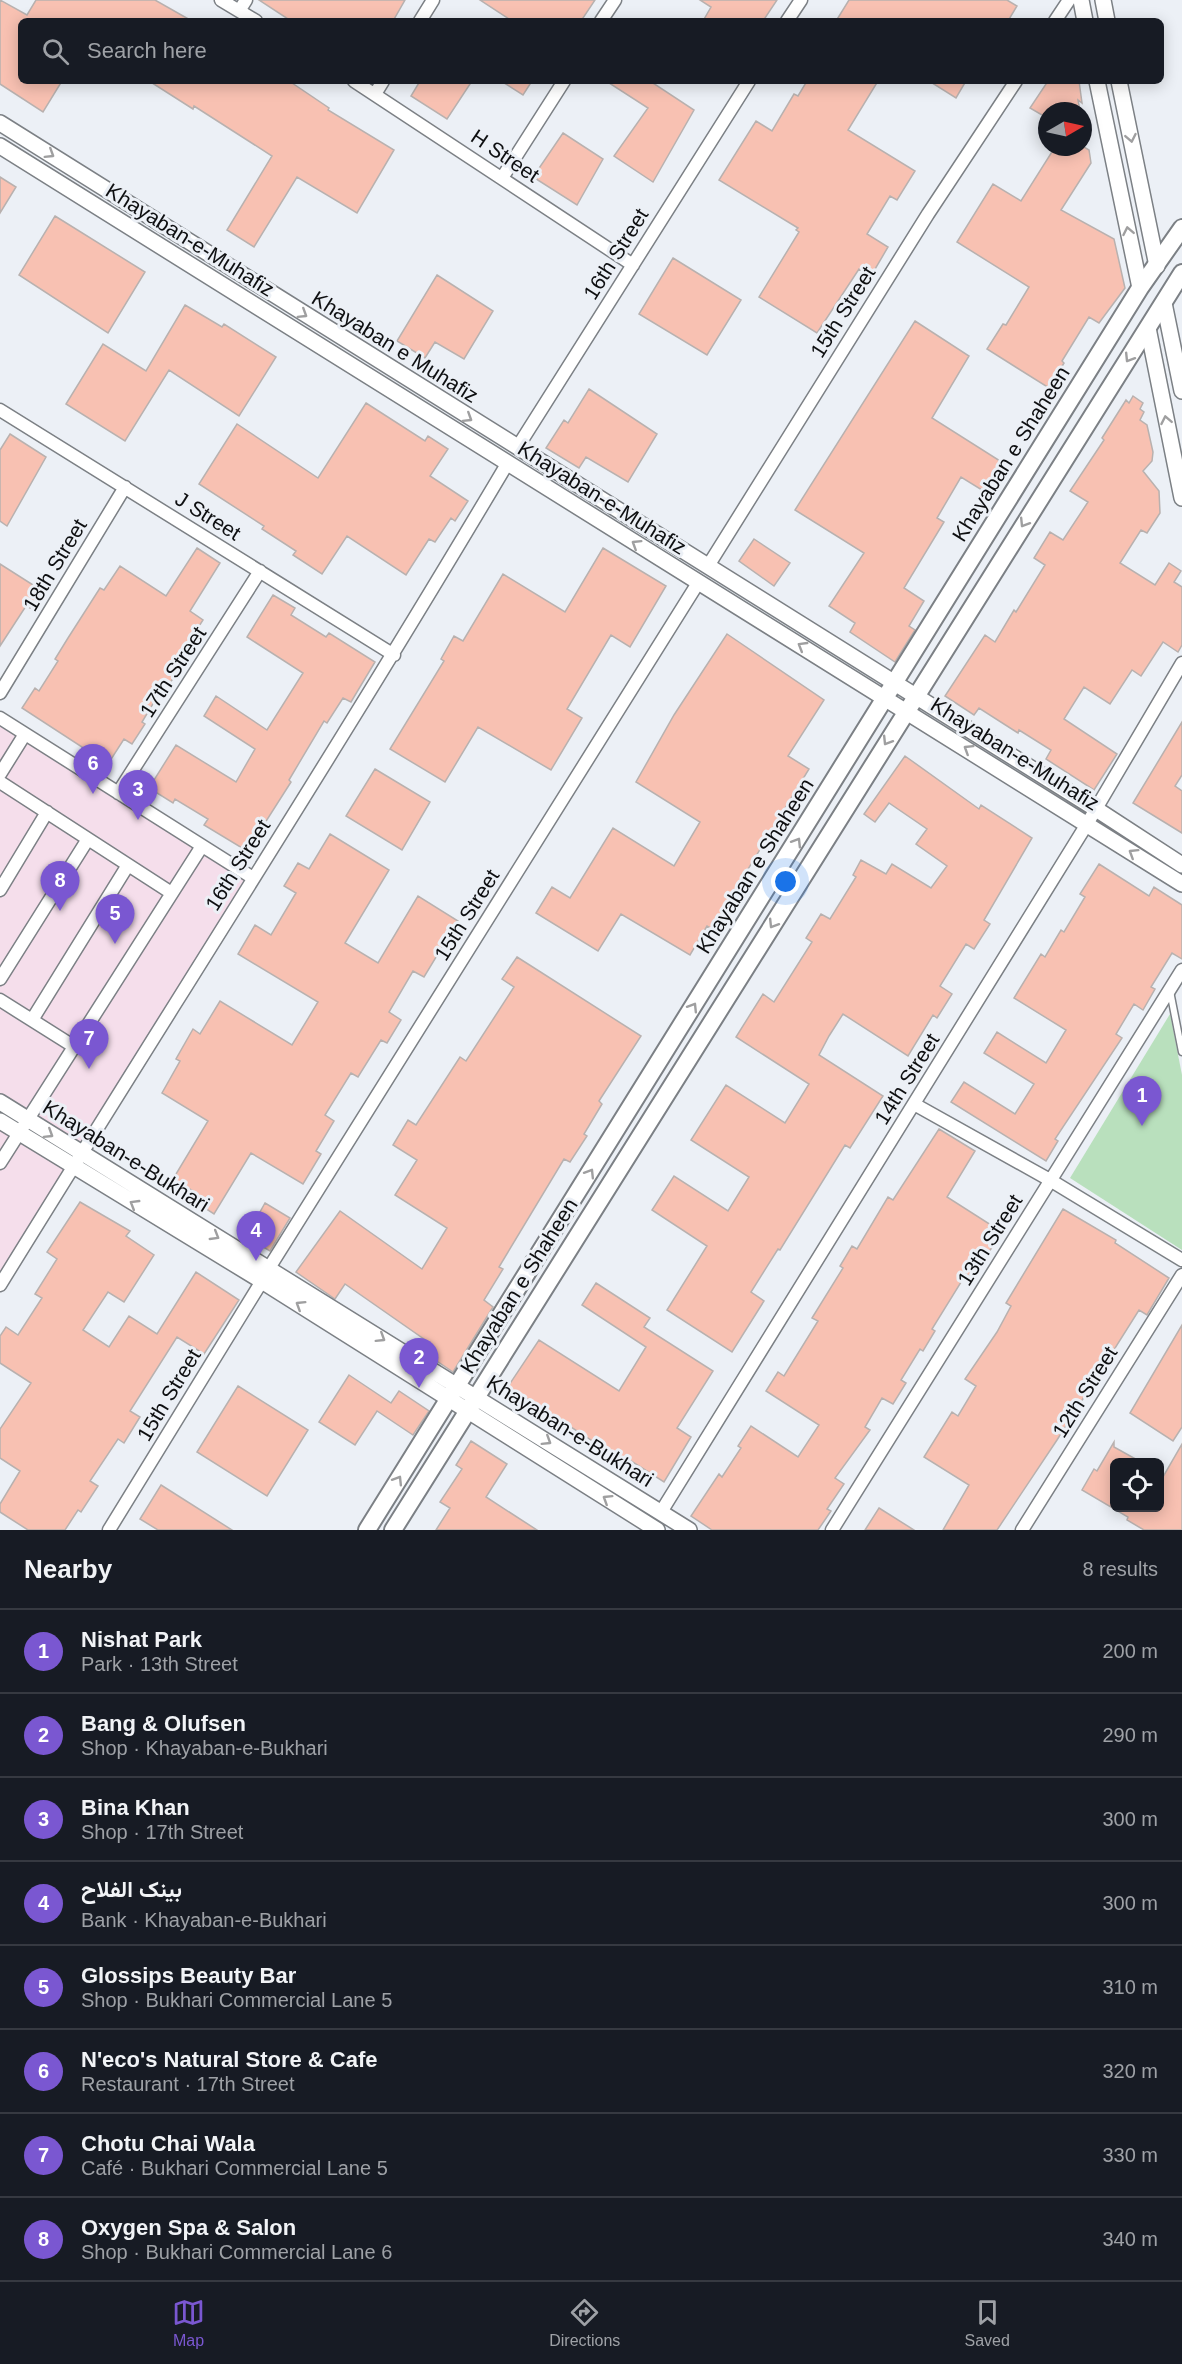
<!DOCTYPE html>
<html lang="en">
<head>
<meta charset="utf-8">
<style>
  body { margin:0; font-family:Helvetica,Vazirmatn,sans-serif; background:#242831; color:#f1f3f6 }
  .controls { position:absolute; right:18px; bottom:18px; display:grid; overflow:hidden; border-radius:9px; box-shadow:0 3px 15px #0003 }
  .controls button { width:54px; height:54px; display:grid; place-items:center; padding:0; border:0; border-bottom:2px solid #363941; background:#171b24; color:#f1f3f6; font:30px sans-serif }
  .compass { position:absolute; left:1038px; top:102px; width:54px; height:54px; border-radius:50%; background:#171b24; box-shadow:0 3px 15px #0003; rotate:81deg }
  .you { position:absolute; left:786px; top:882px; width:21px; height:21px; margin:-15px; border:4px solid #fff; border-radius:50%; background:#1a73e8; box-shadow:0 0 0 9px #1a73e833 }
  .badge { display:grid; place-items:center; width:39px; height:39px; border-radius:50%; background:#7a57d1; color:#fff; font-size:20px; font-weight:700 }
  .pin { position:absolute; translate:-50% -50px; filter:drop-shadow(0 2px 3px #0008) }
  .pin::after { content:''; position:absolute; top:32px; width:21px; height:18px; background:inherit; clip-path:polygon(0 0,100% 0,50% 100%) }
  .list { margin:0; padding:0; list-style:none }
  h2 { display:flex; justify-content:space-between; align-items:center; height:78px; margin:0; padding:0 24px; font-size:26px }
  h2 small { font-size:20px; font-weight:400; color:#9ea1a6 }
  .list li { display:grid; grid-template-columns:39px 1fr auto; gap:18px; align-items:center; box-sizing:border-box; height:84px; padding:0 24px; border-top:2px solid #363941 }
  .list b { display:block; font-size:22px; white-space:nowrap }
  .list p { margin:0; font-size:20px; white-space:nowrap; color:#9ea1a6 }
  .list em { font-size:20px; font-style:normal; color:#9ea1a6 }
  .icon { flex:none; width:33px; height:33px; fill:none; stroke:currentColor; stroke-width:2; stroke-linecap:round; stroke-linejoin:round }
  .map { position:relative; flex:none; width:1182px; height:1530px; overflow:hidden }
  .search { position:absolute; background:#171b24; box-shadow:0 3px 15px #0003; left:18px; right:18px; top:18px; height:66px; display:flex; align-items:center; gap:15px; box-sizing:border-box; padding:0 21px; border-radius:9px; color:#9ea1a6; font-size:22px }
  .sheet { height:750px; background:#171b24 }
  nav { display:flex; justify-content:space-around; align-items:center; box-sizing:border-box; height:84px; border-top:2px solid #363941; background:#171b24; font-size:16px; color:#9ea1a6 }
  nav a { display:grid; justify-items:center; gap:3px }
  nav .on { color:#7a57d1 }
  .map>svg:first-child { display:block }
  .commercial { fill:#f5deeb }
  .green { fill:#b9e0bd }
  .building { fill:#f8c1b2; stroke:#b8b1af; stroke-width:1.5 }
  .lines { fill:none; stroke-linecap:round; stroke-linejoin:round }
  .service-casing { stroke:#7c8085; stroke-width:9 }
  .minor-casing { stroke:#7c8085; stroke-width:15 }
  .tertiary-casing { stroke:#7c8085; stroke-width:18 }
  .secondary-casing { stroke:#7c8085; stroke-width:20 }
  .service { stroke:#fff; stroke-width:6 }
  .minor { stroke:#fff; stroke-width:12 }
  .tertiary { stroke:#fff; stroke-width:15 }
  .secondary { stroke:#fff; stroke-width:16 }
  .oneway { stroke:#9f9fa0 }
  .labels { text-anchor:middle; stroke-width:6; stroke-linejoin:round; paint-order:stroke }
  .street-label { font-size:21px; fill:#0e0f11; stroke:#ecf0f6 }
</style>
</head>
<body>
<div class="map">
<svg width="1182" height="1530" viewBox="0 0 1182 1530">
  <rect width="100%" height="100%" fill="#ecf0f6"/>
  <path class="commercial" d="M0,726L244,880L0,1273Z"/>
  <path class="green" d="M1170,1014L1182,1075V1250L1070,1178Z"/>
  <path class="building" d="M0,0L27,15L36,0H155L192,21H21V81H62L43,112L0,84Z
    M259,0H405L393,21H291Z
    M480,0H595L581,21H512Z
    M700,0H777L763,21H703L711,7Z
    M849,0H1007L1017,6L1008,21H836Z
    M149,81H289L329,108L328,110L394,150L357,213L297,177L254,247L227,230L272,156L194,106L193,109Z
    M420,81H472L447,119L411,96Z
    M501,81H532L523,95Z
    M606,81H650L694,110L653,182L614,156L648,108Z
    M807,81H878L848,130L915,171L897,200L890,196L867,234L888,247L871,276L859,269L817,333L759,297L799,232L796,230L798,228L719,180L756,121L772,131L794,94L798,96Z
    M929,81H966L956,98Z
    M1048,81H1079L1082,103L1078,100L1080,111H1047V118L1030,108Z
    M563,133L603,159L577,205L533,177Z
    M1055,147H1084L1089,150L1091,163L1061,210L1114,239L1125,288L1099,323L1089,317L1062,361L1064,363L1049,388L987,349L1003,324L1006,325L1029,287L957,242L993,184L1021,201Z
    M0,177L16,187L0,213Z
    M55,216L145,272L108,333L19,275Z
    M673,258L741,300L707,355L639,314Z
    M437,275L493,311L464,359L435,342L425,358L397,341Z
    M185,305L222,327L224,324L276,357L239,416L169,370L125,441L66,404L103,344L146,371Z
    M915,321L969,356L932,418L1008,466L990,495L961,477L937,518L944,522L904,588L924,601L909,626L915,630L895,662L850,632L855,623L829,606L864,553L795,510Z
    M589,389L657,434L628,482L586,457L579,468L546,448L564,420L568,423Z
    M1133,396L1143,403L1140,409L1144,412L1140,420L1147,425L1153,452L1152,461L1143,471L1159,491L1160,513L1147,533L1141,530L1120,563L1155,585L1169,563L1181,571L1174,582L1182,587V645L1178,652L1163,642L1141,676L1132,670L1110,704L1084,687L1064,719L1117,754L1094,790L1046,759L1051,750L1019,730L1018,733L979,708L974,715L945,696L985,635L995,642L1014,610L1016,612L1045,565L1034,558L1050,532L1063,540L1088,502L1070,491L1104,440L1102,438L1126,400L1129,403Z
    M366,403L425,441L428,436L448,449L430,476L468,501L455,521L451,518L435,542L429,539L406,575L347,536L322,574L293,555L296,551L262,529L264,526L199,484L237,424L318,478Z
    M10,434L46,457L7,526L0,521V450Z
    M754,539L790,563L774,586L739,561Z
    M197,548L220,563L190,611L203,620L187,645L194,649L162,694L160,692L142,722L145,724L132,744L124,739L108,764L22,708L35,688L39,691L58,661L55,659L68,638L100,588L104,590L120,566L166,596Z
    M603,548L666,586L630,647L611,635L567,709L582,718L551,770L478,727L445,782L390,749L444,661L441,659L454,636L463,641L503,574L565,612Z
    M0,564L41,590L30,608L26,606L0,646Z
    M273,595L295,608L291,615L326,637L329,633L375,662L351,702L343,698L327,723L324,721L289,780L291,782L247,851L204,825L208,819L175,799L173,803L149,788L176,745L236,782L255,749L204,716L216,696L267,730L303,673L247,637Z
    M727,634L824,700L788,756L809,769L728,902L735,907L719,933L707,926L690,955L621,914L598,951L536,913L552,887L570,898L613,828L674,866L700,822L636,782L674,715Z
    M1182,722V775L1175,786L1182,791V833L1133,803Z
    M905,756L979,809L981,805L1032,838L984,920L990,924L974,949L966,944L940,986L952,994L937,1018L933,1015L908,1056L843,1014L829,1036L819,1055L883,1096L850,1148L845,1145L780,1250L778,1249L751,1292L764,1301L732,1352L667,1310L707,1246L652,1210L674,1176L728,1211L749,1177L691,1140L726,1085L785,1123L809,1084L736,1037L763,994L774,1002L812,942L806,938L821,914L830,919L856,877L853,875L861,860L886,874L892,864L931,888L947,866L916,844L927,829L889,803L875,822L864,814Z
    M375,769L430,802L402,850L346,816Z
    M330,834L389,870L345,943L378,963L418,896L458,921L424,977L413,971L389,1012L401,1020L387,1043L381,1040L358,1077L351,1073L325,1115L334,1121L316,1151L321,1154L303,1184L251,1153L214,1214L194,1201L198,1194L173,1179L208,1121L162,1093L180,1061L176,1059L193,1029L200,1034L220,1001L292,1045L318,1002L238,954L255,925L271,935L296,893L284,886L298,863L309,869Z
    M1099,864L1149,896L1154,887L1182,905V959L1172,953L1151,987L1155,989L1143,1010L1134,1004L1116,1034L1122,1038L1055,1139L1058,1141L1046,1161L951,1102L964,1082L1015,1114L1034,1084L984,1053L997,1032L1046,1063L1066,1030L1014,998L1041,954L1045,957L1061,930L1064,932L1085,897L1080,894Z
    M517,957L641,1036L599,1101L602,1104L584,1134L587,1136L570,1162L564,1159L499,1267L503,1269L484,1300L493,1307L453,1372L425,1353L431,1344L345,1284L335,1299L296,1272L340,1211L422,1269L447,1228L395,1195L417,1160L393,1145L408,1120L416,1125L460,1057L466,1061L514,987L502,979Z
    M939,1129L975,1151L947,1197L1002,1232L989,1252L986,1250L969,1276L966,1274L932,1329L935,1331L923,1351L920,1349L901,1380L906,1383L893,1404L882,1398L865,1427L870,1430L835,1478L844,1484L827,1509L831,1511L818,1530H712L691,1516L719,1474L722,1477L741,1448L738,1446L751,1426L798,1457L819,1425L766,1391L778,1372L784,1376L818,1321L812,1318L843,1268L840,1266L852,1246L857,1249L888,1197L893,1200Z
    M80,1202L130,1231L126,1236L154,1255L124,1302L108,1292L83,1330L109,1347L129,1316L157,1334L196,1272L239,1300L204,1354L177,1337L130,1411L140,1417L124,1443L118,1439L90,1481L98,1486L81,1512L78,1510L65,1530H28L0,1512V1504L20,1471L0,1458V1429L31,1383L0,1363V1336L6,1327L18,1335L42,1298L35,1294L57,1259L47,1252Z
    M265,1203L290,1218L270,1251L246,1237Z
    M1063,1209L1116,1240L1115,1243L1169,1278L1147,1315L1139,1310L1057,1440L997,1530H943L969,1485L924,1457L952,1412L958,1416L976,1386L965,1379L997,1332L1011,1306L1006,1303Z
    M596,1283L650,1318L644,1327L713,1371L677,1428L691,1437L664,1482L625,1457L623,1461L528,1399L523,1407L503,1394L539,1340L619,1391L646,1347L582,1305Z
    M1182,1325V1427L1173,1441L1130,1413Z
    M349,1375L391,1403L399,1391L429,1411L413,1435L377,1411L355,1445L319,1422Z
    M238,1386L308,1430L267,1496L197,1452Z
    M471,1441L507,1464L486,1497L537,1530H436L450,1508L440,1502L462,1469L456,1465Z
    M1114,1442V1447L1141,1462H1114V1508H1160V1482L1182,1444V1530H1144L1127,1520L1128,1517L1082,1490L1094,1469L1097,1471Z
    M161,1485L232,1530H158L140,1519Z
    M879,1508L914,1530H865Z"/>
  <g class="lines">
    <defs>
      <path id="service" d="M1170,991L1182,1052"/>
      <path id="minor" d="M221,0L256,21
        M239,11L246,0
        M420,21L433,0
        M601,21L615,0
        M787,21L801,0
        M1055,21L1069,0
        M354,81L633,265
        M375,94L383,81
        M502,178L564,81
        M0,410L394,655
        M517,448L749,81
        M708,566L928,214L1016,81
        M0,693L125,487
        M0,718L253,878
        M0,774L25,734
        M0,782L170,892
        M118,793L260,571
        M0,890L47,812
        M0,979L88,839
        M0,1000L73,1046
        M32,1020L128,865
        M914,1104L1050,1180L1182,1260
        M0,1163L202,846
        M269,1268L698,583
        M0,1285C169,1011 343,741 507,464
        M661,1512L1087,824L1182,663
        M109,1530L262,1281
        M832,1530L1182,970
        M1022,1530L1182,1275"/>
      <path id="tertiary" d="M1081,0L1085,21
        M1103,0L1107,21
        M1097,81L1140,288
        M1119,81L1157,266
        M0,123L1096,809L1182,865
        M0,146L1182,884
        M1164,303L1182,391
        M1148,328L1182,498
        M0,1102L689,1530
        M0,1121L262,1281L657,1530"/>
      <path id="secondary" d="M367,1530L1140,288L1182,228
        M393,1530L1182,273"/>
    </defs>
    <use href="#service" class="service-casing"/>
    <use href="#minor" class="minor-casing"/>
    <use href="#tertiary" class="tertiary-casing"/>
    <use href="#secondary" class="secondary-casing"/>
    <use href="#service" class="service"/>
    <use href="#minor" class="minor"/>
    <use href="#tertiary" class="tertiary"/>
    <use href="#secondary" class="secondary"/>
  </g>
  <defs><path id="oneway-chevron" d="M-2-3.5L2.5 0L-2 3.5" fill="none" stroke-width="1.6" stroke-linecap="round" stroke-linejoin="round" transform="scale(1.5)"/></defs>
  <g class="oneway">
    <use href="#oneway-chevron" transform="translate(1131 138) rotate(79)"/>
    <use href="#oneway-chevron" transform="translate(50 154) rotate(32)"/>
    <use href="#oneway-chevron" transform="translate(1128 231) rotate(-101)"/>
    <use href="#oneway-chevron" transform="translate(303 314) rotate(32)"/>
    <use href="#oneway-chevron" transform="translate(1129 358) rotate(122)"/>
    <use href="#oneway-chevron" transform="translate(468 418) rotate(32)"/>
    <use href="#oneway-chevron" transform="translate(1166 420) rotate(-101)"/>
    <use href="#oneway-chevron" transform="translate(1024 523) rotate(122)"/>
    <use href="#oneway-chevron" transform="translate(636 544) rotate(-148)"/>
    <use href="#oneway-chevron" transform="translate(802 646) rotate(-149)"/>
    <use href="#oneway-chevron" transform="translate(887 741) rotate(122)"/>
    <use href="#oneway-chevron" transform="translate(968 749) rotate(-148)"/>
    <use href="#oneway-chevron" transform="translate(797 842) rotate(-58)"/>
    <use href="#oneway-chevron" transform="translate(1133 853) rotate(-148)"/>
    <use href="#oneway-chevron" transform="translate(773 924) rotate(122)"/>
    <use href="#oneway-chevron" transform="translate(693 1007) rotate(-58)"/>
    <use href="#oneway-chevron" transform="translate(49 1134) rotate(32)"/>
    <use href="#oneway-chevron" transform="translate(590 1173) rotate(-58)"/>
    <use href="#oneway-chevron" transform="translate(134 1204) rotate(-149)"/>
    <use href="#oneway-chevron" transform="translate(215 1236) rotate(31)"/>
    <use href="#oneway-chevron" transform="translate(300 1305) rotate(-148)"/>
    <use href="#oneway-chevron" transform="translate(381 1338) rotate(32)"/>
    <use href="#oneway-chevron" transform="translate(547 1441) rotate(32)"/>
    <use href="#oneway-chevron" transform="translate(398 1480) rotate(-58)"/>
    <use href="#oneway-chevron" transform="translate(607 1499) rotate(-148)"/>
  </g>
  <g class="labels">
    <g class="street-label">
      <text transform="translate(505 156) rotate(34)" y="7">H Street</text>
      <text transform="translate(190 240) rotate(32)" y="7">Khayaban-e-Muhafiz</text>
      <text transform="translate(616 254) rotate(-58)" y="7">16th Street</text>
      <text transform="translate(843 312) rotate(-58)" y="7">15th Street</text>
      <text transform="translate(395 347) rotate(32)" y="7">Khayaban e Muhafiz</text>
      <text transform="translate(1011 454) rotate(-58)" y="7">Khayaban e Shaheen</text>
      <text transform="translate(602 498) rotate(32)" y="7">Khayaban-e-Muhafiz</text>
      <text transform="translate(208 516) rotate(32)" y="7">J Street</text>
      <text transform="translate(55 565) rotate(-59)" y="7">18th Street</text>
      <text transform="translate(173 672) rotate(-57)" y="7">17th Street</text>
      <text transform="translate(1015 754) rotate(32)" y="7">Khayaban-e-Muhafiz</text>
      <text transform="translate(238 865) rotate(-58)" y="7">16th Street</text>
      <text transform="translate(755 866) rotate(-58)" y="7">Khayaban e Shaheen</text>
      <text transform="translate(467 915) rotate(-58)" y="7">15th Street</text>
      <text transform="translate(907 1079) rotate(-58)" y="7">14th Street</text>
      <text transform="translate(126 1156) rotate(32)" y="7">Khayaban-e-Bukhari</text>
      <text transform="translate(990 1240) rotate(-58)" y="7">13th Street</text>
      <text transform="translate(519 1286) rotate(-58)" y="7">Khayaban e Shaheen</text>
      <text transform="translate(1085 1392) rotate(-58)" y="7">12th Street</text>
      <text transform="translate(169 1395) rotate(-59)" y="7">15th Street</text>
      <text transform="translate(570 1431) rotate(32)" y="7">Khayaban-e-Bukhari</text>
    </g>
  </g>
</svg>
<div class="controls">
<button><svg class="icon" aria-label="locate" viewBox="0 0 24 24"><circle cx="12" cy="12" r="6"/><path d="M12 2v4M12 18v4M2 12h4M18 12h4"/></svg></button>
</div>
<svg class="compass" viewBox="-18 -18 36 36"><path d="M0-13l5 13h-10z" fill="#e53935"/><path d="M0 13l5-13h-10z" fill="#9ea1a6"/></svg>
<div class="you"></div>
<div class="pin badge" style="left:1142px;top:1126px">1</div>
<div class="pin badge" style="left:419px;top:1388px">2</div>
<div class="pin badge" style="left:138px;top:820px">3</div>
<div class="pin badge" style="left:256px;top:1261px">4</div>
<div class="pin badge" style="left:115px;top:944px">5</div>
<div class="pin badge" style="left:93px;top:794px">6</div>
<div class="pin badge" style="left:89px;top:1069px">7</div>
<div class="pin badge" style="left:60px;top:911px">8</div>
<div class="search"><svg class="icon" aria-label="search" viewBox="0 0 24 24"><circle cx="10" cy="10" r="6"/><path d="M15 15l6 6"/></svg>Search here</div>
</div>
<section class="sheet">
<h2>Nearby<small>8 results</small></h2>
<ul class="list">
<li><span class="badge">1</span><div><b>Nishat Park</b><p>Park · 13th Street</p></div><em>200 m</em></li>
<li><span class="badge">2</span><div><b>Bang &amp; Olufsen</b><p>Shop · Khayaban-e-Bukhari</p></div><em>290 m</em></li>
<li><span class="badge">3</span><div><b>Bina Khan</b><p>Shop · 17th Street</p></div><em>300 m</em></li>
<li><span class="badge">4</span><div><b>بینک الفلاح</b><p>Bank · Khayaban-e-Bukhari</p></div><em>300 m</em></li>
<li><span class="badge">5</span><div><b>Glossips Beauty Bar</b><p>Shop · Bukhari Commercial Lane 5</p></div><em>310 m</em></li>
<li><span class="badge">6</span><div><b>N'eco's Natural Store &amp; Cafe</b><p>Restaurant · 17th Street</p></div><em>320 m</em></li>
<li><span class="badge">7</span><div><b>Chotu Chai Wala</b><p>Café · Bukhari Commercial Lane 5</p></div><em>330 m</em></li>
<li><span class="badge">8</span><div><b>Oxygen Spa &amp; Salon</b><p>Shop · Bukhari Commercial Lane 6</p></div><em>340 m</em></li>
</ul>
</section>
<nav>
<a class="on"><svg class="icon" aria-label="map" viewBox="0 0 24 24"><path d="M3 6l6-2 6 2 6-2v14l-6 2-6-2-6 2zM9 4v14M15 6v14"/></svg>Map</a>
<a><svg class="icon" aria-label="directions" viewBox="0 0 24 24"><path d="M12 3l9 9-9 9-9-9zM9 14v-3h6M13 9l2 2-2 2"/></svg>Directions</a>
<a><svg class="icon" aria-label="saved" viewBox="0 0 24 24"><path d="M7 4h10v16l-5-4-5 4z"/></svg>Saved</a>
</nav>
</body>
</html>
